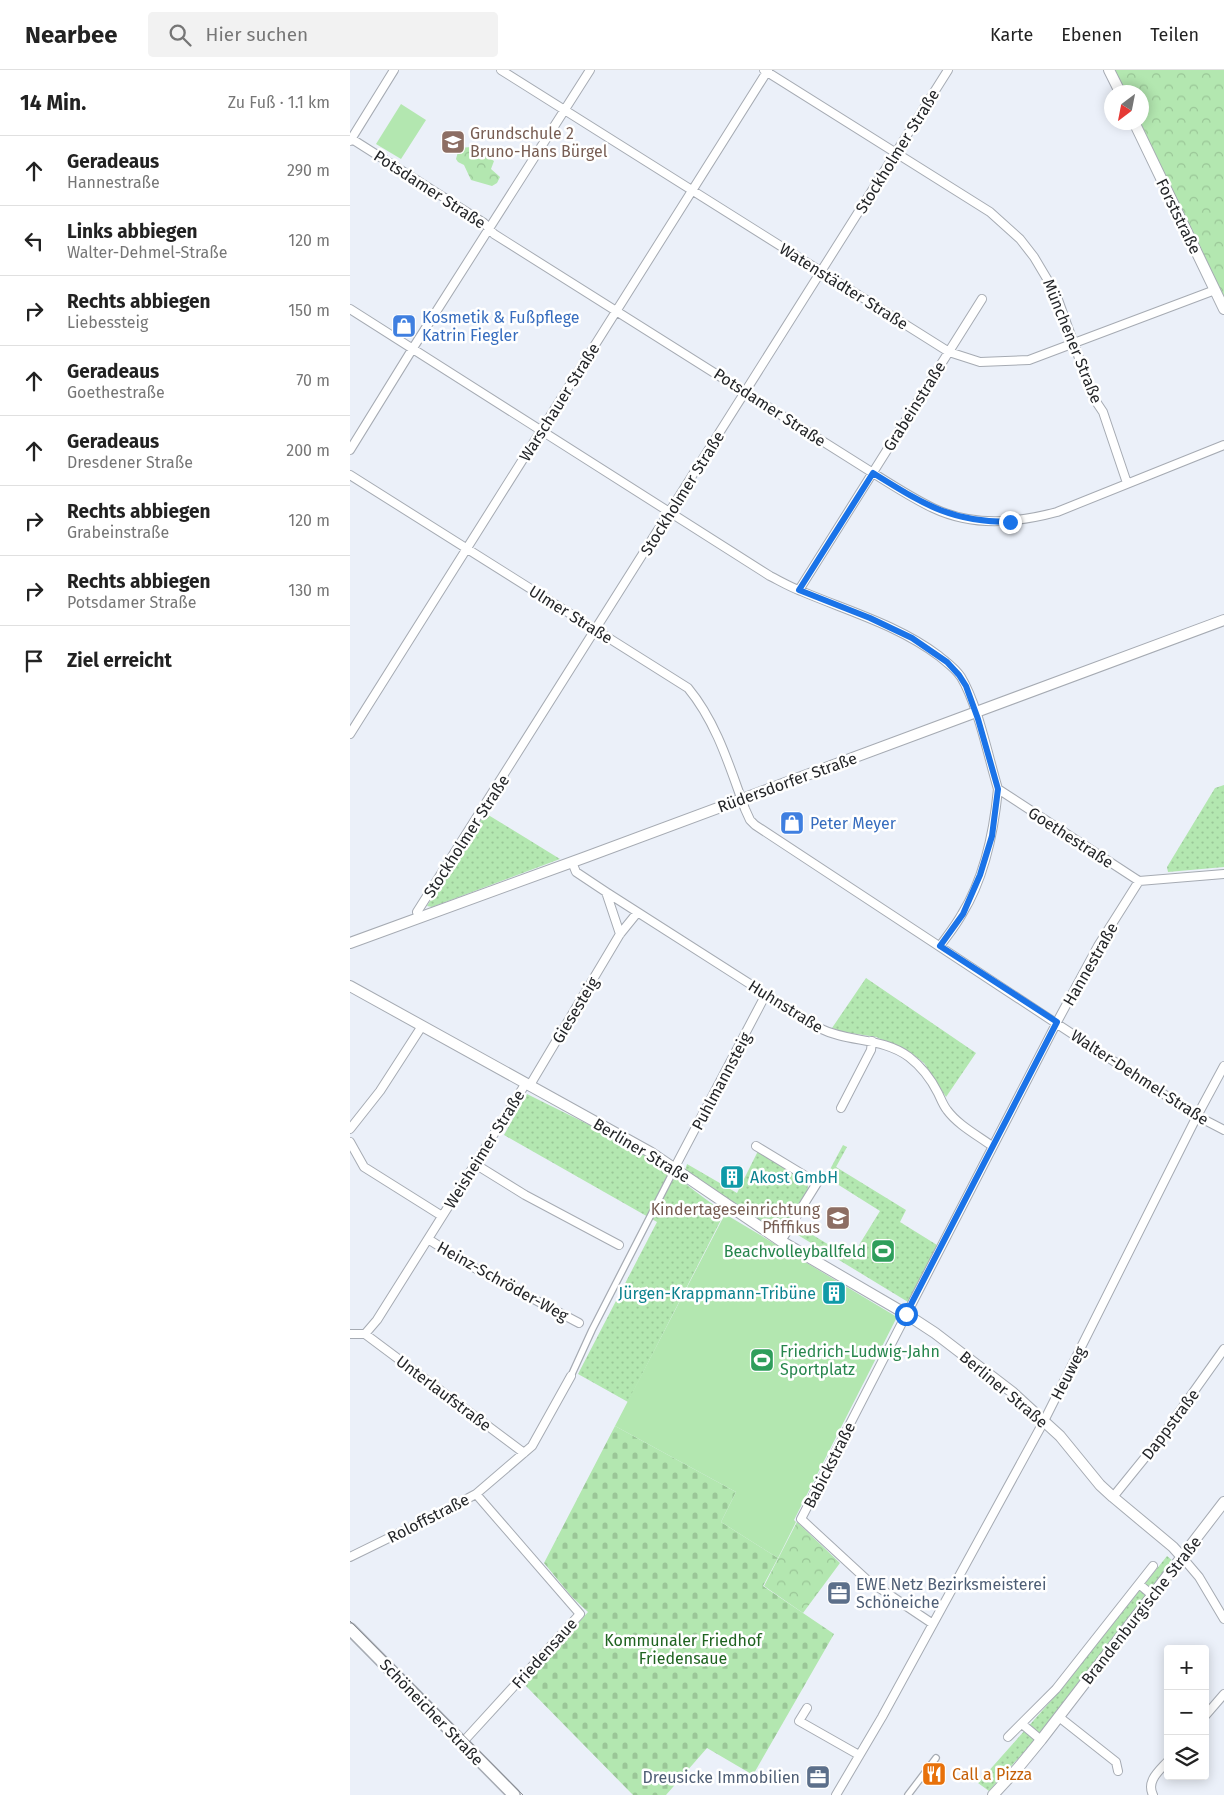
<!DOCTYPE html>
<html lang="de">
<head>
<meta charset="utf-8">
<style>
  body { margin:0; font-family:"Fira Sans",sans-serif; background:#f2f2f2; color:#222 }
  .controls { position:absolute; right:15px; bottom:15px; display:grid; overflow:hidden; border-radius:5px; box-shadow:0 2px 12px #0003 }
  .controls button { width:45px; height:45px; display:grid; place-items:center; padding:0; border:0; border-bottom:1px solid #e0e0e0; background:#fff; color:#222; font:25px sans-serif }
  .compass { position:absolute; left:754px; top:15px; width:45px; height:45px; border-radius:50%; background:#fff; box-shadow:0 2px 12px #0003; rotate:212deg }
  .stop { position:absolute; width:15px; height:15px; margin:-11px; border:4px solid #1a73e8; border-radius:50%; background:#fff }
  .stop.end { background:#1a73e8; border-color:#fff; box-shadow:0 1px 5px #0008 }
  .list { margin:0; padding:0; list-style:none }
  h2 { display:flex; justify-content:space-between; align-items:center; height:65px; margin:0; padding:0 20px; font-size:21px }
  h2 small { font-size:16px; font-weight:400; color:#767676 }
  .list li { display:grid; grid-template-columns:32px 1fr auto; gap:15px; align-items:center; box-sizing:border-box; height:70px; padding:0 20px; border-top:1px solid #e0e0e0 }
  .list b { display:block; font-size:19px; white-space:nowrap }
  .list p { margin:0; font-size:16px; white-space:nowrap; color:#767676 }
  .list em { font-size:16px; font-style:normal; color:#767676 }
  .icon { flex:none; width:28px; height:28px; fill:none; stroke:currentColor; stroke-width:2; stroke-linecap:round; stroke-linejoin:round }
  .map { position:relative; flex:none; width:874px; height:1725px; overflow:hidden }
  header { display:flex; align-items:center; gap:30px; box-sizing:border-box; height:70px; padding:0 25px; background:#fff; border-bottom:1px solid #e0e0e0 }
  header strong { font-size:24px }
  nav { display:flex; gap:28px; margin-inline-start:auto; font-size:18px }
  .search { width:350px; height:45px; background:#f2f2f2; display:flex; align-items:center; gap:12px; box-sizing:border-box; padding:0 18px; border-radius:5px; color:#767676; font-size:19px }
  main { display:flex }
  aside { flex:1; background:#fff }
  .map>svg:first-child { display:block }
  .grass { fill:url(#grass-dots) }
  .forest { fill:url(#forest-crowns) }
  .cemetery { fill:url(#cemetery-stones) }
  .pitch { fill:#b3e7b0 }
  .lines { fill:none; stroke-linecap:round; stroke-linejoin:round }
  .pedestrian-casing { stroke:#a6abb3; stroke-width:8 }
  .minor-casing { stroke:#a6abb3; stroke-width:10 }
  .tertiary-casing { stroke:#a6abb3; stroke-width:12 }
  .secondary-casing { stroke:#a6abb3; stroke-width:14 }
  .pedestrian { stroke:#fff; stroke-width:5.5 }
  .minor { stroke:#fff; stroke-width:8 }
  .tertiary { stroke:#fff; stroke-width:10 }
  .secondary { stroke:#fff; stroke-width:11 }
  .tram { stroke:#8a8d93; stroke-width:1 }
  .route { stroke:#1a73e8; stroke-width:6 }
  .labels { text-anchor:middle; stroke-width:5; stroke-linejoin:round; paint-order:stroke }
  .education-label { font-size:16px; fill:#785e54; stroke:#fff; text-anchor:start }
  .street-label { font-size:16px; fill:#242629; stroke:#fff }
  .shop-label { font-size:16px; fill:#366cbe; stroke:#fff; text-anchor:start }
  .culture-label { font-size:16px; fill:#0d838f; stroke:#fff; text-anchor:start }
  .leisure-label { font-size:16px; fill:#27864d; stroke:#fff; text-anchor:end }
  .service-label { font-size:16px; fill:#4e5e75; stroke:#fff; text-anchor:start }
  .park-label { font-size:16px; fill:#1f6320; stroke:#fff }
  .food-label { font-size:16px; fill:#c56008; stroke:#fff; text-anchor:start }
</style>
</head>
<body>
<header>
<strong>Nearbee</strong>
<div class="search"><svg class="icon" aria-label="search" viewBox="0 0 24 24"><circle cx="10" cy="10" r="6"/><path d="M15 15l6 6"/></svg>Hier suchen</div>
<nav><a>Karte</a><a>Ebenen</a><a>Teilen</a></nav>
</header>
<main>
<aside>
<h2>14 Min.<small>Zu Fuß · 1.1 km</small></h2>
<ul class="list">
<li><svg class="icon" aria-label="ahead" viewBox="0 0 24 24"><path d="M12 20V5M6 11l6-6 6 6"/></svg><div><b>Geradeaus</b><p>Hannestraße</p></div><em>290 m</em></li>
<li><svg class="icon" aria-label="left" viewBox="0 0 24 24"><path d="M17 20v-9H6M10 6l-5 5 5 5"/></svg><div><b>Links abbiegen</b><p>Walter-Dehmel-Straße</p></div><em>120 m</em></li>
<li><svg class="icon" aria-label="right" viewBox="0 0 24 24"><path d="M7 20v-9h11M14 6l5 5-5 5"/></svg><div><b>Rechts abbiegen</b><p>Liebessteig</p></div><em>150 m</em></li>
<li><svg class="icon" aria-label="ahead" viewBox="0 0 24 24"><path d="M12 20V5M6 11l6-6 6 6"/></svg><div><b>Geradeaus</b><p>Goethestraße</p></div><em>70 m</em></li>
<li><svg class="icon" aria-label="ahead" viewBox="0 0 24 24"><path d="M12 20V5M6 11l6-6 6 6"/></svg><div><b>Geradeaus</b><p>Dresdener Straße</p></div><em>200 m</em></li>
<li><svg class="icon" aria-label="right" viewBox="0 0 24 24"><path d="M7 20v-9h11M14 6l5 5-5 5"/></svg><div><b>Rechts abbiegen</b><p>Grabeinstraße</p></div><em>120 m</em></li>
<li><svg class="icon" aria-label="right" viewBox="0 0 24 24"><path d="M7 20v-9h11M14 6l5 5-5 5"/></svg><div><b>Rechts abbiegen</b><p>Potsdamer Straße</p></div><em>130 m</em></li>
<li><svg class="icon" aria-label="arrive" viewBox="0 0 24 24"><path d="M6 21V4h12l-3 4 3 4H6"/></svg><div><b>Ziel erreicht</b></div></li>
</ul>
</aside>
<div class="map">
<svg width="874" height="1725" viewBox="0 0 874 1725">
  <defs>
    <pattern id="grass-dots" width="8" height="8" patternUnits="userSpaceOnUse" patternTransform="scale(1.25)"><rect width="8" height="8" fill="#b3e7b0"/><path d="M2 2h.1M6 6h.1" fill="none" stroke="#9ac697" stroke-width="1.8" stroke-linecap="round"/></pattern>
    <pattern id="forest-crowns" width="20" height="18" patternUnits="userSpaceOnUse" patternTransform="scale(1.25)"><rect width="20" height="18" fill="#b3e7b0"/><path d="M2 6a3 3 0 1 1 6 0M12 15a3 3 0 1 1 6 0" fill="none" stroke="#9ac697"/></pattern>
    <pattern id="cemetery-stones" width="16" height="16" patternUnits="userSpaceOnUse" patternTransform="scale(1.25)"><rect width="16" height="16" fill="#b3e7b0"/><path d="M2 7V4a2 2 0 0 1 4 0v3zM10 15v-3a2 2 0 0 1 4 0v3z" fill="#9ac697"/></pattern>
  </defs>
  <rect width="100%" height="100%" fill="#ebf0f9"/>
  <path class="grass" d="M874,715V797L818,802L817,797L865,718Z
    M135,743L210,789L82,837L77,836Z
    M516,908L626,983L596,1027L574,993L560,982L526,967L494,962L482,958Z
    M177,1024C222,1047 270,1068 313,1097C334,1111 353,1129 375,1142L278,1332L228,1304L307,1152L154,1065Z
    M493,1075L497,1077L486,1097L556,1140L550,1152L587,1175L558,1232L443,1162L446,1155L501,1188L530,1141L476,1107Z
    M408,1081L457,1111L458,1115L457,1122L436,1157L424,1161L335,1101L337,1094L387,1123Z
    M817,1486L823,1491L705,1647L639,1721L628,1713L707,1624Z"/>
  <path class="forest" d="M763,0H874V232L788,53L792,52V22H774Z
    M121,77L144,91L141,99L150,107L147,113L142,116L121,110L114,95L108,92L106,89L109,78Z
    M447,1452L490,1493L453,1543L414,1516Z"/>
  <path class="cemetery" d="M265,1356L386,1422L371,1452L428,1488L413,1516L484,1564L403,1705L357,1678L316,1725H283L174,1614L238,1542L222,1527L194,1493Z"/>
  <path class="pitch" d="M51,34L76,50L51,89L26,74Z
    M375,1144L547,1247L444,1450L446,1452L428,1488L371,1452L386,1422L265,1356Z"/>
  <g class="lines">
    <defs>
      <path id="pedestrian" d="M221,1306L242,1260L325,1098
        M558,1725L586,1688"/>
      <path id="minor" d="M151,0L599,282L630,292L679,290L865,220
        M414,0L640,142L670,169L684,187L706,224L743,327L753,342L777,413
        M2,69L134,153L144,164L523,403C542,415 562,428 583,438C623,457 666,453 707,442L874,375
        M0,71L44,0
        M0,239L420,506C430,511 440,517 451,521C498,541 548,555 589,586C596,592 605,598 611,607C628,635 638,686 648,719L789,811L874,804
        M0,380L63,278L240,0
        M0,405L338,618C367,653 380,698 395,739L400,750L405,755L847,1046L874,1060
        M449,520L632,229
        M0,664L418,0
        M222,792L226,802L256,822L469,958C499,973 532,967 559,987C572,997 581,1009 588,1023C591,1029 593,1035 597,1040C608,1055 627,1065 642,1076
        M256,822L270,864
        M69,847L67,842L598,0
        M590,876C598,865 606,855 612,844C635,807 644,761 648,719
        M180,1015L270,864L287,843
        M491,1038L521,980L522,971
        M0,1059L30,1021L72,956
        M0,1072L14,1097L92,1146
        M406,1076L467,1113L431,1171
        M125,1094L175,1125L269,1175
        M325,1097L416,924
        M78,1169L119,1195L229,1253
        M0,1264H15L27,1250L176,1013
        M15,1264L174,1383
        M763,1427L810,1369L874,1279
        M0,1487L98,1439L126,1424L182,1376L221,1306
        M832,1487L849,1507L874,1549
        M789,1514L802,1525
        M583,1554L516,1509L451,1449L707,952L748,876L789,811
        M457,1638L449,1651L509,1685
        M855,1646L874,1624
        M709,1647L766,1692L768,1701
        M672,1654L691,1670
        M658,1667L706,1619L803,1496
        M112,1673L230,1544L126,1424
        M486,1725L532,1647L694,1351L847,1046L874,996
        M803,1725C796,1711 809,1701 818,1691"/>
      <path id="tertiary" d="M759,0L770,22
        M784,52L874,239
        M0,873L236,787L874,550
        M0,916L300,1082L431,1171L556,1244L585,1263L662,1322L710,1366L750,1415L763,1427L823,1477L832,1487
        M643,1725L668,1698L691,1670L874,1432"/>
      <path id="secondary" d="M0,1559L164,1725"/>
    </defs>
    <use href="#pedestrian" class="pedestrian-casing"/>
    <use href="#minor" class="minor-casing"/>
    <use href="#tertiary" class="tertiary-casing"/>
    <use href="#secondary" class="secondary-casing"/>
    <use href="#pedestrian" class="pedestrian"/>
    <use href="#minor" class="minor"/>
    <use href="#tertiary" class="tertiary"/>
    <use href="#secondary" class="secondary"/>
    <path class="tram" d="M0,1551L173,1725"/>
  </g>
  <g class="lines">
    <path class="route" d="M556,1244L707,952L590,876L613,844L630,805L642,766L648,719L628,649L616,616L609,605L597,592L562,568L520,548L449,520L523,403C572,433 599,452 660,452"/>
  </g>
  <defs>
    <symbol id="school-square" viewBox="-11 -11 22 22"><rect x="-9" y="-9" width="18" height="18" rx="4" fill="#8d6e63" stroke="#fff"/><path d="M0-5L7-2L0 1L-7-2ZM-4 1L0 2.5L4 1V4Q0 6-4 4Z" fill="#fff"/></symbol>
    <symbol id="shop-square" viewBox="-11 -11 22 22"><rect x="-9" y="-9" width="18" height="18" rx="4" fill="#3f7fe0" stroke="#fff"/><path d="M-5-2.5h2.3a2.7 3.5 0 0 1 5.4 0H5L5.5 6h-11ZM-1.5-2.5h3a1.5 2.3 0 0 0-3 0Z" fill="#fff"/></symbol>
    <symbol id="building-square" viewBox="-11 -11 22 22"><rect x="-9" y="-9" width="18" height="18" rx="4" fill="#0f9aa8" stroke="#fff"/><path d="M-4-6H4V6H1V3H-1V6H-4ZM-2.5-4.3h1.7v1.8h-1.7ZM.8-4.3h1.7v1.8H.8ZM-2.5-1h1.7V.8h-1.7ZM.8-1h1.7V.8H.8Z" fill="#fff"/></symbol>
    <symbol id="stadium-square" viewBox="-11 -11 22 22"><rect x="-9" y="-9" width="18" height="18" rx="4" fill="#2e9e5b" stroke="#fff"/><path d="M0-5a6.5 5 0 1 0 0 10a6.5 5 0 1 0 0-10ZM-3.5-1.8h7v3.6h-7Z" fill="#fff"/></symbol>
    <symbol id="office-square" viewBox="-11 -11 22 22"><rect x="-9" y="-9" width="18" height="18" rx="4" fill="#5c6f8a" stroke="#fff"/><path d="M-6-3h4V-5.5h4V-3h4V5H-6ZM-1-4.5V-3h2v-1.5ZM-6 0V1H6V0Z" fill="#fff"/></symbol>
    <symbol id="restaurant-square" viewBox="-11 -11 22 22"><rect x="-9" y="-9" width="18" height="18" rx="4" fill="#e8710a" stroke="#fff"/><path d="M-5-6h1v4h1v-4h1v4h1v-4h1v5L-1.5 .5V6h-2V.5L-5-1ZM5-6V6H3V1.5H1.5Q1.5-4 5-6Z" fill="#fff"/></symbol>
  </defs>
  <g fill-rule="evenodd">
    <use href="#school-square" x="89" y="58" width="28" height="28"/>
    <use href="#shop-square" x="40" y="242" width="28" height="28"/>
    <use href="#shop-square" x="428" y="739" width="28" height="28"/>
    <use href="#building-square" x="368" y="1093" width="28" height="28"/>
    <use href="#school-square" x="474" y="1134" width="28" height="28"/>
    <use href="#stadium-square" x="519" y="1167" width="28" height="28"/>
    <use href="#building-square" x="470" y="1209" width="28" height="28"/>
    <use href="#stadium-square" x="398" y="1276" width="28" height="28"/>
    <use href="#office-square" x="475" y="1509" width="28" height="28"/>
    <use href="#restaurant-square" x="570" y="1690" width="28" height="28"/>
    <use href="#office-square" x="454" y="1693" width="28" height="28"/>
  </g>
  <g class="labels">
    <g class="education-label">
      <text x="120" y="69">Grundschule 2<tspan x="120" dy="18">Bruno-Hans Bürgel</tspan></text>
      <text x="470" y="1145" text-anchor="end">Kindertageseinrichtung<tspan x="470" dy="18">Pfiffikus</tspan></text>
    </g>
    <g class="street-label">
      <text transform="translate(547 81) rotate(-58)" y="6">Stockholmer Straße</text>
      <text transform="translate(80 119) rotate(33)" y="6">Potsdamer Straße</text>
      <text transform="translate(829 146) rotate(64)" y="6">Forststraße</text>
      <text transform="translate(494 216) rotate(32)" y="6">Watenstädter Straße</text>
      <text transform="translate(723 271) rotate(68)" y="6">Münchener Straße</text>
      <text transform="translate(209 332) rotate(-58)" y="6">Warschauer Straße</text>
      <text transform="translate(564 336) rotate(-58)" y="6">Grabeinstraße</text>
      <text transform="translate(420 337) rotate(33)" y="6">Potsdamer Straße</text>
      <text transform="translate(332 423) rotate(-58)" y="6">Stockholmer Straße</text>
      <text transform="translate(221 544) rotate(32)" y="6">Ulmer Straße</text>
      <text transform="translate(437 712) rotate(-20)" y="6">Rüdersdorfer Straße</text>
      <text transform="translate(116 766) rotate(-57)" y="6">Stockholmer Straße</text>
      <text transform="translate(721 767) rotate(33)" y="6">Goethestraße</text>
      <text transform="translate(740 894) rotate(-60)" y="6">Hannestraße</text>
      <text transform="translate(436 936) rotate(32)" y="6">Huhnstraße</text>
      <text transform="translate(225 940) rotate(-59)" y="6">Giesesteig</text>
      <text transform="translate(790 1007) rotate(33)" y="6">Walter-Dehmel-Straße</text>
      <text transform="translate(371 1011) rotate(-62)" y="6">Puhlmannsteig</text>
      <text transform="translate(134 1079) rotate(-58)" y="6">Weisheimer Straße</text>
      <text transform="translate(292 1080) rotate(31)" y="6">Berliner Straße</text>
      <text transform="translate(153 1211) rotate(29)" y="6">Heinz-Schröder-Weg</text>
      <text transform="translate(718 1303) rotate(-63)" y="6">Heuweg</text>
      <text transform="translate(654 1319) rotate(40)" y="6">Berliner Straße</text>
      <text transform="translate(94 1323) rotate(37)" y="6">Unterlaufstraße</text>
      <text transform="translate(820 1354) rotate(-53)" y="6">Dappstraße</text>
      <text transform="translate(479 1395) rotate(-63)" y="6">Babickstraße</text>
      <text transform="translate(78 1448) rotate(-27)" y="6">Roloffstraße</text>
      <text transform="translate(791 1540) rotate(-52)" y="6">Brandenburgische Straße</text>
      <text transform="translate(194 1583) rotate(-48)" y="6">Friedensaue</text>
      <text transform="translate(82 1642) rotate(46)" y="6">Schöneicher Straße</text>
    </g>
    <g class="shop-label">
      <text x="72" y="253">Kosmetik &amp; Fußpflege<tspan x="72" dy="18">Katrin Fiegler</tspan></text>
      <text x="460" y="759">Peter Meyer</text>
    </g>
    <g class="culture-label">
      <text x="400" y="1113">Akost GmbH</text>
      <text x="466" y="1229" text-anchor="end">Jürgen-Krappmann-Tribüne</text>
    </g>
    <g class="leisure-label">
      <text x="516" y="1187">Beachvolleyballfeld</text>
      <text x="430" y="1287" text-anchor="start">Friedrich-Ludwig-Jahn<tspan x="430" dy="18">Sportplatz</tspan></text>
    </g>
    <g class="service-label">
      <text x="506" y="1520">EWE Netz Bezirksmeisterei<tspan x="506" dy="18">Schöneiche</tspan></text>
      <text x="450" y="1713" text-anchor="end">Dreusicke Immobilien</text>
    </g>
    <g class="park-label">
      <text x="333" y="1576">Kommunaler Friedhof<tspan x="333" dy="18">Friedensaue</tspan></text>
    </g>
    <g class="food-label">
      <text x="602" y="1710">Call a Pizza</text>
    </g>
  </g>
</svg>
<div class="controls">
<button>+</button>
<button>−</button>
<button><svg class="icon" aria-label="layers" viewBox="0 0 24 24"><path d="M12 4l9 5-9 5-9-5zM3 14l9 5 9-5"/></svg></button>
</div>
<svg class="compass" viewBox="-18 -18 36 36"><path d="M0-13l5 13h-10z" fill="#e53935"/><path d="M0 13l5-13h-10z" fill="#767676"/></svg>
<div class="stop" style="left:556px;top:1244px"></div>
<div class="stop end" style="left:660px;top:452px"></div>
</div>
</main>
</body>
</html>
